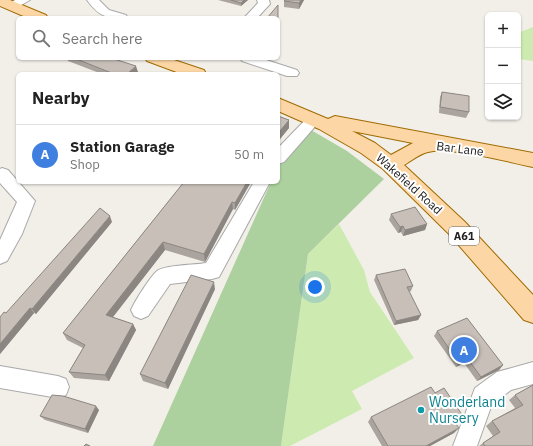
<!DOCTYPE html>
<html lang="en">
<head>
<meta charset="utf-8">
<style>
  body { margin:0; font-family:"IBM Plex Sans",sans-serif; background:#f6f6f6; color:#222 }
  .controls { position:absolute; right:12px; top:12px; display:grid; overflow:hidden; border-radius:6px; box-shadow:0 1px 3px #0004 }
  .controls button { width:36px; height:36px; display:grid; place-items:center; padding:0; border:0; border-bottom:1px solid #e0e0e0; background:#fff; color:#222; font:20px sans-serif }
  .you { position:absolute; left:315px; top:287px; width:14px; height:14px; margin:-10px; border:3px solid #fff; border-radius:50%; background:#1a73e8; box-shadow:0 0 0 6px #1a73e833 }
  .badge { display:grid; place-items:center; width:26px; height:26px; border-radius:50%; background:#d40000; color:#fff; font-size:13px; font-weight:700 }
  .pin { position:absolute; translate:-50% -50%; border:2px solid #fff; box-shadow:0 1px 4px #0006 }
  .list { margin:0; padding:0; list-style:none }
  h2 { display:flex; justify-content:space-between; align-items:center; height:52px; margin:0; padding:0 16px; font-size:17px }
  h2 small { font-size:13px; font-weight:400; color:#767676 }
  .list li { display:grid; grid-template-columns:26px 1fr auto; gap:12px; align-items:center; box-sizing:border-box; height:60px; padding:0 16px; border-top:1px solid #e0e0e0 }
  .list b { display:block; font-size:15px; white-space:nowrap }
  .list p { margin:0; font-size:13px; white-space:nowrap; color:#767676 }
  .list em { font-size:13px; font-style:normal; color:#767676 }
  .icon { flex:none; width:22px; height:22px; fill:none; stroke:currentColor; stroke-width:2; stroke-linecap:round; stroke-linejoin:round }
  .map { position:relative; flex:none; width:533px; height:446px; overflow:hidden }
  .search { position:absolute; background:#fff; box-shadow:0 1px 3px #0004; left:16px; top:16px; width:264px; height:44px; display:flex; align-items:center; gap:10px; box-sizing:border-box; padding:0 14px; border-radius:6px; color:#767676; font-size:15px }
  .panel { position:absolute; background:#fff; box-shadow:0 1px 3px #0004; left:16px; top:72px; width:264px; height:112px; border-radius:6px }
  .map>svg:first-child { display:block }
  .grass { fill:#cdebb0 }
  .forest { fill:#add19e }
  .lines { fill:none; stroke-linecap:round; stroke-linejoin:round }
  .minor-casing { stroke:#a9a9a9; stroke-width:2 }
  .major-casing { stroke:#a06b00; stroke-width:2 }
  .minor { fill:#fff; fill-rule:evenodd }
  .major { fill:#fcd6a4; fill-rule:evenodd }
  .wall { fill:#aba49e }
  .shaded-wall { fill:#8b8681 }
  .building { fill:#c7bfb8; stroke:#8b8681 }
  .culture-dot { fill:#0f9aa8; stroke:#fff; stroke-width:1.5 }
  .labels { text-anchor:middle; stroke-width:4; stroke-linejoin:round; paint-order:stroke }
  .shield { fill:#fff; stroke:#646464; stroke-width:1 }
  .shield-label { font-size:11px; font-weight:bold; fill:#222 }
  .street-label { font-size:12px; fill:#222; stroke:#fff }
  .near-culture-label { font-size:14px; fill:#0d838f; stroke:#fff; text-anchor:start }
</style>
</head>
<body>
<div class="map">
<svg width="533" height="446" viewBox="0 0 533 446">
  <rect width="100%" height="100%" fill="#f2efe9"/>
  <path class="grass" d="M533,27V61L518,59V33Z
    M339,224L364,270L370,292L414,358L352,391L362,409L290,446H281L308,254Z"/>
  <path class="forest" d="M311,130L347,151L384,179L308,254L281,446H153L271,182H278V167L280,164Z"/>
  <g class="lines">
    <defs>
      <path id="minor" d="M15,0H30L16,8H8L6,6Z
        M87,0H99L109,10L126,15L128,18C107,18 100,18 87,0Z
        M257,0H269L270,4L257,18H244L258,3Z
        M240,58H260L297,70L299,73L297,76H287L242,61Z
        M314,114L319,116L321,119L319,122L284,162L278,164V148L309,116Z
        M2,168L8,170L35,201L22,234L7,261L0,264V240L17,202L0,183V169Z
        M254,182H270L219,277L212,279L170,284L148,316L141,319L134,316L131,310C135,301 150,277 157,271C164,265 196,265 206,263Z
        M533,362V384L511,390L492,404L477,446H453L475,388L497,372Z
        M0,366L58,376L66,379L69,387L66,395L58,398L0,388Z"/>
      <path id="major" d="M0,0H10L46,15L48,18H28L0,6Z
        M145,58H168L204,70L206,74H182L147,61Z
        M278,98L328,119L335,116L533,153V167C509,162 449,146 428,152C419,154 411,161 404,165L465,222L533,295V323L524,320L449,234L383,169L361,153L319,129L278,111ZM352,131L413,143L391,155L375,143Z"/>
    </defs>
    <use href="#minor" class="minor-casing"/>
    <use href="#major" class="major-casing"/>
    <use href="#minor" class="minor"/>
    <use href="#major" class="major"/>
  </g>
  <path class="wall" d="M218,0H248L241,6Z
    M304,0L299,9L284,7V1Z
    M67,58H111L138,72L136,74H102L68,61Z
    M442,92L469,112L466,118L439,113L440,97Z
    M278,116L289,120V128L280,139L278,138Z
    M184,182H251L235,210L233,209L205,262L165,250L113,317L133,324L136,330L109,381L74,378L69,372L83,348L67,340L63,333Z
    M391,214L427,224L425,230L403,236L401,232L398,233L389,220Z
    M112,222L36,314L34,313L0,354V317L6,313Z
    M376,275L413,286L411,291L409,292L421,315L418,320L394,325L374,280Z
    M215,289L168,389L143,381L140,374Z
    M437,331L503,365L499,370L477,381L464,363L456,367L434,336Z
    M533,385V446H479L483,443L493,436L486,426L492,421L515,408L509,400L515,395Z
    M435,393L463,416L458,421L455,423L454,433L430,446H382L368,422L371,417Z
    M99,410L88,433L45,420L40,416Z"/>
  <path class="shaded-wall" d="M244,0H248L241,6V3Z
    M301,0H304L299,9V3Z
    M136,66L138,72L136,74H127Z
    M289,120V128L280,139V131Z
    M247,182H251L235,210V203Z
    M232,202L233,209L205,262L204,254Z
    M110,216L112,222L36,314L32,309Z
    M427,224L425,230L403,236L405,230Z
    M403,226L401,232L398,233L400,227Z
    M163,242L165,250L109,322L106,315Z
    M214,282L215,289L168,389L165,383Z
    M30,308L34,313L0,354V344Z
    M421,315L418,320L394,325L396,321Z
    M133,324L136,330L109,381L105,375Z
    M468,359L464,363L456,367L459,363Z
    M503,365L499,370L477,381L481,377Z
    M96,406L99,410L88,433L85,429Z
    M463,416L458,421L449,426L454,421Z
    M459,428L454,433L430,446H426Z"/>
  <path class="building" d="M231,0H244L241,3Z
    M285,0H301L299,3L284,1Z
    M278,5V18H267Z
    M74,58H111L136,66L127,74H114Z
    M442,92L469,96V112L440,107Z
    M278,116L289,120L280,131L278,130Z
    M184,182H247L235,203L232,202L204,254L163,242L106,315L133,324L105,375L69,372L85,345L63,333Z
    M415,207L427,224L405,230L403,226L400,227L391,214Z
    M100,208L110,216L32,309L30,308L0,344V317L4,312L6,313Z
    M405,269L413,286L407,287L421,315L396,321L376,275Z
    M191,275L214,282L165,383L140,374Z
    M467,318L503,365L481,377L468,359L459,363L437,331Z
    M533,385V446H485L483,443L500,432L492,421L523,405L515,395Z
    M431,387L435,393L444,388L463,416L454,421L459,428L426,446H388L371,417Z
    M52,395L63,396L96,406L85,429L40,416Z
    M86,444L90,446H84Z"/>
  <circle class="culture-dot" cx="421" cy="410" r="4"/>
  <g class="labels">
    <rect class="shield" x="449" y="227" width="30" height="18" rx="3"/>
    <g class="shield-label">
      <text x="464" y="240">A61</text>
    </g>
    <g class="street-label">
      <text transform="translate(460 149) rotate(7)" y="4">Bar Lane</text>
      <text transform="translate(409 184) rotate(42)" y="4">Wakefield Road</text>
    </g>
    <g class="near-culture-label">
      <text x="429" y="407">Wonderland<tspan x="429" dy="16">Nursery</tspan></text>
    </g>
  </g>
</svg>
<div class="controls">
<button>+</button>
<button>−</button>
<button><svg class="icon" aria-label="layers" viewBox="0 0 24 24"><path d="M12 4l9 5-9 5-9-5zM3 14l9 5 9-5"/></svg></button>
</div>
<div class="you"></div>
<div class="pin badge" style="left:464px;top:350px;background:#3f7fe0">A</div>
<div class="search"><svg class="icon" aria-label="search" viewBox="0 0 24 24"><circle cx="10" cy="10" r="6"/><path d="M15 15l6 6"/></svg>Search here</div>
<section class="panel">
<h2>Nearby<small></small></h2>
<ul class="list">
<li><span class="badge" style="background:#3f7fe0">A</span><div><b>Station Garage</b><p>Shop</p></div><em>50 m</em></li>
</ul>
</section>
</div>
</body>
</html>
